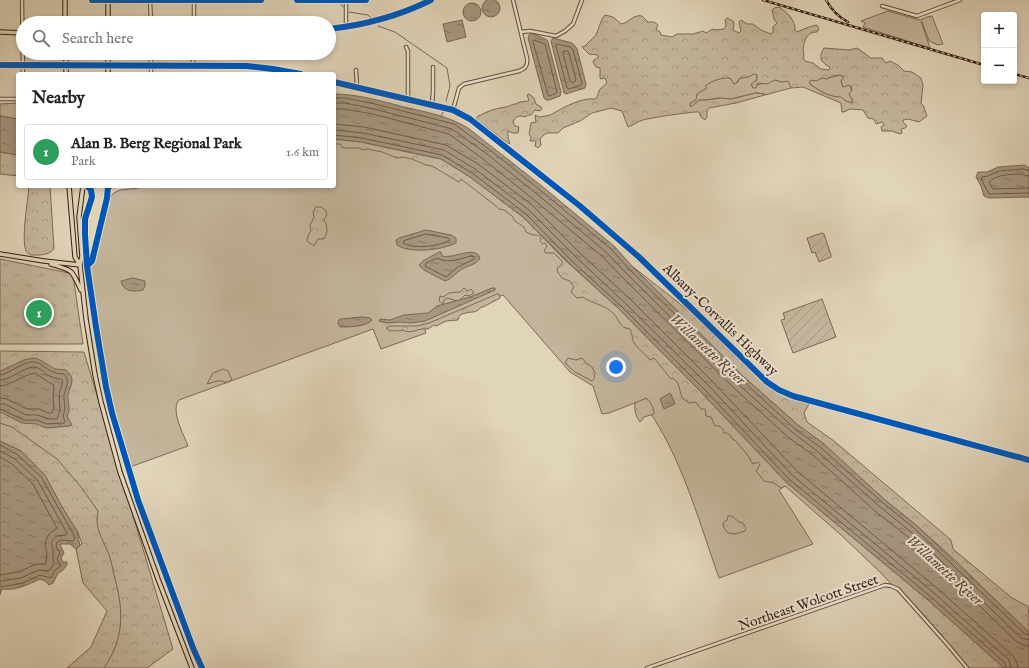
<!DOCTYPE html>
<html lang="en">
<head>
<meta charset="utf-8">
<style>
  body { margin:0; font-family:"IM FELL English",serif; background:#f2f2f2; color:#202124 }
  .controls { position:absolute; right:12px; top:12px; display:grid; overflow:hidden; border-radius:4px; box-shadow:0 2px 6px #0003 }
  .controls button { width:36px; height:36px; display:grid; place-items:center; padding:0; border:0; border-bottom:1px solid #e0e0e0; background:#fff; color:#202124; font:20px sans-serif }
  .you { position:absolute; left:616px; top:367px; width:14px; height:14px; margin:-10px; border:3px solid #fff; border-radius:50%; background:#1a73e8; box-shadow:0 0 0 6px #1a73e833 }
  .badge { display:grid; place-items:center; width:26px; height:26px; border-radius:50%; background:#8f2418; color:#fff; font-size:13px; font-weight:700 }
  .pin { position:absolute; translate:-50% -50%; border:2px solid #fff; box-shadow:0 1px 4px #0006 }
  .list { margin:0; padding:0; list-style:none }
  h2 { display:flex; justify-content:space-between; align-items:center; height:52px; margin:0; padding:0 16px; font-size:17px }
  h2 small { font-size:13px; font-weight:400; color:#757577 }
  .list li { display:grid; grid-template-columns:26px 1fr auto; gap:12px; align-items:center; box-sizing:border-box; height:56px; margin:0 8px 8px; padding:0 8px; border:1px solid #e0e0e0; border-radius:4px }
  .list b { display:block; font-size:15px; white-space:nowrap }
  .list p { margin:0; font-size:13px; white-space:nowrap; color:#757577 }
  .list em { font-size:13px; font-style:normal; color:#757577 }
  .icon { flex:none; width:22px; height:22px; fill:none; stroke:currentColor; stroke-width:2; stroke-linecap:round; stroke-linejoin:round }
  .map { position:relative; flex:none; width:1029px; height:668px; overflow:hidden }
  .search { position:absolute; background:#fff; box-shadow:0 2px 6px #0003; left:16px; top:16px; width:320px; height:44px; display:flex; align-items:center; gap:10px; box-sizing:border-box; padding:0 14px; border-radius:22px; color:#757577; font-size:15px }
  .panel { position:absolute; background:#fff; box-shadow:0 2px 6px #0003; left:16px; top:72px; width:320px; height:116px; border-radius:4px }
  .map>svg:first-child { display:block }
  .grass { fill:#c3b59c; stroke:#7c6956 }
  .forest { fill:url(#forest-crowns); stroke:#7c6956; fill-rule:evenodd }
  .park { fill:url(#park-tufts); stroke:#7c6956 }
  .garden { fill:url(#garden-furrows); stroke:#7c6956 }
  .water { fill:url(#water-ripples); stroke:#796653 }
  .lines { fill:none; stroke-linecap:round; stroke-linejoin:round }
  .shore { stroke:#6e5a48; stroke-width:1 }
  .stream { stroke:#796653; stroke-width:1 }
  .minor-casing { stroke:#604b3a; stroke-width:4.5 }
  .highway-casing { stroke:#351d10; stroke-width:5.5 }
  .minor { stroke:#ebe3d2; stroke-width:2.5 }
  .highway { stroke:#e0d4b9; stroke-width:3.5 }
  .rail-casing { stroke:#351d10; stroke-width:2.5 }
  .rail { stroke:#ebe3d2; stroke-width:1; stroke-dasharray:3; stroke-linecap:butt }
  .cycleway-casing { stroke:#ebe3d2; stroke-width:8 }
  .cycleway { stroke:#0057b8; stroke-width:6 }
  .labels { text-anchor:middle; stroke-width:4; stroke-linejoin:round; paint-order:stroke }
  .street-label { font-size:14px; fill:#351d10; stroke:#ebe3d2 }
  .water-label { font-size:15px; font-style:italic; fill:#5d4737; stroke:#ebe3d2 }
</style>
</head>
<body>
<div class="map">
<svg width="1029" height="668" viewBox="0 0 1029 668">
  <defs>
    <pattern id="forest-crowns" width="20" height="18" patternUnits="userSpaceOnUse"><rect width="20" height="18" fill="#c3b59c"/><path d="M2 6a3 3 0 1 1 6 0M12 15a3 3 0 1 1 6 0" fill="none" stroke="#a89b85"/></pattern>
    <pattern id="park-tufts" width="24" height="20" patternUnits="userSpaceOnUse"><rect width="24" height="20" fill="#c3b59c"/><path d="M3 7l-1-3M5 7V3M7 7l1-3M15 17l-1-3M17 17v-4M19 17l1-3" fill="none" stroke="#a89b85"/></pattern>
    <pattern id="garden-furrows" width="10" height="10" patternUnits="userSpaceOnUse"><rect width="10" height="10" fill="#c3b59c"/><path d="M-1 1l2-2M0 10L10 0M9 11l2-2" fill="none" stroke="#a89b85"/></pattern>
    <pattern id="water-ripples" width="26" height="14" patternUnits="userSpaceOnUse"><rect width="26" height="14" fill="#a69680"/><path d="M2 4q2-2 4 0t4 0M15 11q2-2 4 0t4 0" fill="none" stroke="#887a67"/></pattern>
  </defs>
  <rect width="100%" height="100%" fill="#e0d4b9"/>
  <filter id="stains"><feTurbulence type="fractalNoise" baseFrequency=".005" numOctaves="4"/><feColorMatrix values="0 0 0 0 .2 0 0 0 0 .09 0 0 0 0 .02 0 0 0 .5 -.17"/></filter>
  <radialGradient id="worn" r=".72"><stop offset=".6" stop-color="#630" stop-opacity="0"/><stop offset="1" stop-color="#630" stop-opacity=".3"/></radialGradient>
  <path class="grass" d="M888,11L920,20L927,17L932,16L943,44L938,45L929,41L922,22L921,21L930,48L863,27L865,23L861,21Z
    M754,73L757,75V80L754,82L757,85L775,80L782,82L787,80L790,82L791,88L765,95V94L756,93L731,99L719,98L706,100H699L692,106L689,105L696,98L697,94L707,88L705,86C711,81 723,76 730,78L733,82L737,83L740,78L748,77Z
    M840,75L844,77L841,81L843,87L849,85C853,90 852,97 852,103L846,101L839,97C832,99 815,88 809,83L811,80C816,81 820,77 824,77C825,77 826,79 827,78C829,78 838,76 840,75Z
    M334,139L361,142L441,159L523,217L788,484L779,490L813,544L719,578C701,527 684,466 655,420C651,414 645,407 640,401L609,413L602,414L593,386L570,372L503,295L424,327L426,333L381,349L373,329L179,400C170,410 184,435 188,446L130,467H129L108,393L96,327L88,268L92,264C95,249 103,201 114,193C122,187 135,191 144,186H334Z"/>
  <path class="forest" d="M779,7C787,12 796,21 795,30L797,32L809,27L817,25L819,29L817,32C806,32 805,40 803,49C805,53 802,58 805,61L813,63L821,69L829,70L830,67L826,65L821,60V54L824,48L849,50L857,48L871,58H882L886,63L890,61L898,65L904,71L912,72L921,78L923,85L921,103L924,107L927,116L919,122L908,119L903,120V122L907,126L905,128L901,129L902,133L900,134L892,131H882L881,127L884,125L883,123L882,122L876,124L874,119L868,118L863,110L850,109L844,112H842L841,103L803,87L791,88L788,81L782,82L775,80L767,84L758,83L756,88H753L751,84L757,80V75L754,74L748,77L740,78L735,84H734L730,78C723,77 711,81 705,86L707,88L697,94L696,100L690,103V106H692L699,100H706L721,98L731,99L756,93L765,94V95L736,103L709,108L707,111V117L705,120L701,117L699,112C696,111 649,118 643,120C638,121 634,125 628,127L622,111L611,108L592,113L580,121L563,128L558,133C549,133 546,131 540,139L541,145L538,148L535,146L536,141H530L531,137L529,134L531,123L536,122L535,115L539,117C544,116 550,116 554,113C564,107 583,97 595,99L597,97L600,89L607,83L605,78L601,79L600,78V68L596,67L593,62L594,60L598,58V55L589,54L582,47L585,46L596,35L602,19L605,15L613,17L621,24C629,23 633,14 642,16L648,22H654L658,25L656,29L660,32L661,35L672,37L677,34H693L703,31L706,33L713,29L716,30L724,29L726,26L725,20L727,18L733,21L734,24L733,30L739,33L741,31L739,22L741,20L747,24H753L761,30L771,34L773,32V27L777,23L774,19L772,10L774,8ZM840,75L844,77L841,81L843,87L849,85L851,86L852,90L849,94L853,101L852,103L846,101L841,97C832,98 817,90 809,83L811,80L816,81L822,78L827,79L832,76Z
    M529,94L534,98L536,104L541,107L542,109L540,111L535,110L531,115H528L525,117C520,115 515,116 513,122L515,126L519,127L518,133H513L508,131V138L510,143L509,144L476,119L478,116C482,115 484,113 487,112C493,109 500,108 506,107C511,106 511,104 516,104L520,102L528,101L529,100L527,95Z
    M334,139L361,142L441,159L470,177L523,217L565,260L618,308L701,392L786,482L928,600L1004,668H969L881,573L841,535L785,486L781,488L774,483L764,481L757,472L756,471L760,465L758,462L754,464L752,463L749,457L735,440H733L731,436L727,433H724C724,429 720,425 715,426L711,417L706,416L705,409H701L696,402L689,403L682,398L678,383L673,378L671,379L654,358L650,360C646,354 639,350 635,344C631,339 633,334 630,329C619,328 620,320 613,313C604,304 592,304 583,297L577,298L571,292L574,287L570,281L562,278L557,271L558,267L562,265V261L554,253H546L544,251L547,246L545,243L543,244L540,241L541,238L538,235H533L526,232L524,227L515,221L512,216L504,210L499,209L496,206L461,179L459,182L432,166L426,165L412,159L403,157L397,158L382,152L368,149L363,150L359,148H343L340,144H334Z
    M0,152L18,155V176L0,174Z
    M29,186H50L54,249C48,256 39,255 31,255C28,253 27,253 26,251C21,239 28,200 29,186Z
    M316,207H321L326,211L327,215L324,220C328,226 328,233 324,239H318L314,246L307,241V239L311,230L310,225L314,217L313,212Z
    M632,266L688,310L747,368L778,393L809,404L804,413L807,422L834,441L951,540L953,549L1012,598L1029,607L1028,616L1029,617V633L957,562L916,525L885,500L823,444L798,425L745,378Z
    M464,288L468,291L471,289L474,293L469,296L465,295L460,300L457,301L447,298L444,300L443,304L439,301L440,296L443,297L449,293L460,292Z
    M497,294H499L500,298L483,307H481C476,314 472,311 466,313C463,313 461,315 459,316L458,320L446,321L436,326L434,325L428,329C419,327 412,335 402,330L400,331C395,330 390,332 387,329V327L391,326H417L429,323Z
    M0,351L84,352L173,649L147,668H67L91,647L107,611L83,583L76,549L82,543L77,531L61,506L21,451L0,441Z
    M568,358L576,360L582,358L586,363L592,367L595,373L594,379L592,381L575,372L565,363Z
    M223,369L228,371L232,380L225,383L223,381H217L207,384L213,373Z
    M646,398C650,400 655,410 654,414L644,417L640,422C636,418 634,409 635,403Z
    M728,516H732L739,522L743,523L746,528L745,531L735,534L728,533L724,528L723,523L727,520Z"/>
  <path class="park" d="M18,103V119L0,116V104Z
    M0,259L69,273L72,276L74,282L83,344H0Z"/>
  <path class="garden" d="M822,233L824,234L831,255V257L819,262L815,252L812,253L807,238Z
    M822,299L836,337L793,353L781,320L785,319L783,313Z"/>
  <path class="water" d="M482 8a9 9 0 1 1 18 0a9 9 0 1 1-18 0Z
    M463 12a9 9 0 1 1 18 0a9 9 0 1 1-18 0Z
    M462,20L466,37L447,42L443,24Z
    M532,33L547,40L548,42L561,92L560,96L549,100H546L544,98L528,38L529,35Z
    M553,38L572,43L575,46L577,49L586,84L585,88L566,94L564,93L551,41Z
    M334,94C357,94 381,101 404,107C426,112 448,116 468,128L543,187L614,246L632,266L745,378L798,425L823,443L885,500L916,525L1025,628L1029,633V668H1004L928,600L786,482L701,392L618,308L571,265L523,217L470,177L441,159L361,142L334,139Z
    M0,116L18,119V155L0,152Z
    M1025,165L1029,168V197L989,198L984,196L981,186L976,177L978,172H987L998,167Z
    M426,230L451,235L456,238V243C442,250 410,254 397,245L396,240L399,238Z
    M439,252H441L442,256C454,259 476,245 480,258C477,264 470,265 464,268C457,271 452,279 445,281L424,270L419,265L423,261Z
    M133,278L145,281V286L143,290C134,292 123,292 121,281Z
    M492,288H495V290L425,321L411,323L400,322L387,323L379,321L380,319L390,320L404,315L428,313L437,306L470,297Z
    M362,317L370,318L372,320C366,327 349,327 340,327L338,324L339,320L340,319Z
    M33,358C43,359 47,366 56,369C60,370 64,368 68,372C70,374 72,377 72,380C72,388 67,391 68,398C68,405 71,410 67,416L72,425L70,426L46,428L36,424L22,423L0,412V371L24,360Z
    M670,393L671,394L675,404L664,409L660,399Z
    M0,441L21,451L45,475L61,505L77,531L80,546L76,549L70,544H60L64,553L61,558L63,562H67V565L62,571L58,573L53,583L49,585L45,581L40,579C29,584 16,591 3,589L1,591L0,595Z"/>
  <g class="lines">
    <path class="shore" d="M534,40L545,44L557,92L556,93L550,96L548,95L533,42Z
      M557,44L570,47L573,50L582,83L581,85L569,89L567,88L556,46Z
      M564,51H568L569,53L576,80L573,83L570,81L563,53Z
      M334,98H345L375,104L454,124L490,150L540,190L611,249L629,269L743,381L795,429L820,447L883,503L914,528L1025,634L1029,635
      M334,103H345L374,109L452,129L487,154L537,194L607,253L626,273L739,385L792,432L817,451L879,506L911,532L1021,638L1029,640
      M334,109H344L373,114L449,134L483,159L533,199L603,257L622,277L735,389L788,437L813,455L875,511L907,536L1017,642L1023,645L1029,646
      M334,124L364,127L446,145L478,164L532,205L581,254L629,298L712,381L797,471L938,589L1013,656L1016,661L1018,668
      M334,130L363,133L444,150L475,169L529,210L577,258L624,302L708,385L792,475L934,593L1009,660L1011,668
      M334,135L362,138L442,155L472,173L526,214L573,262L621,306L704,389L789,479L931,597L1005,663L1006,668
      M1029,171L1023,169L999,171L988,176L982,177L981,179L989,194L1029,193
      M1029,176C1026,176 1023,174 1020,174C1010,174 996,175 989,182L993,189L1029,188
      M426,234L448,238L450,240C440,247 412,249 403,243L404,241Z
      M471,256L474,257V259L458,267L446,277L425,266L426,263L437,258C448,264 459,259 471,256Z
      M0,375C12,373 22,361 35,362C41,363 44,367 49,370C54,373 59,374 64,374C72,383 63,389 64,399C64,402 65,405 65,408C64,414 62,416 65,421L64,423L47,424L37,420H24L0,409
      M0,380C12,379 21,369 33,367C39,367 42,371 46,374C51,377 56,379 61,379L63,381L59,394L60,410L57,419H47L38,415H26L5,404H0
      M0,386C13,385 22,375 35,373L45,380L54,385L53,399L54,407L52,413H48L39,409H27L7,399L0,398
      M0,445L18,455L42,478L58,507L73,533L75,539L73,541L61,540L57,542L56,546L60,553L57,559L61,566L55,570L51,578L40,575L23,583L0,587
      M0,451L15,459L38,481L67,533L66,535L57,536C47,543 54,546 53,554C53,558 53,560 54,564L49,571L39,570L21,578L0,581
      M0,457L12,464L33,484L57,528L49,534L46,540L45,546L47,553L46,564H36L19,572L0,575"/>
    <path class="stream" d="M341,4L343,7
      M349,12L368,15L371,18
      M378,26L395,32L447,68L450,86L446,101
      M441,117L443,112
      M0,423L12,427L57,459L81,487L98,511C94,530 103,538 109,555C112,563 113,571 115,579C124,612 124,639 104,668"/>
    <defs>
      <path id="minor" d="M22,0L23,74
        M150,0L151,23
        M346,0V27
        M882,6L917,16L960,0
        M194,23V0
        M521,32L530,31L556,36L565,31L573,24L582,0
        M406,47L408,51V99
        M151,53V64
        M0,65L66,66
        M193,65V53
        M151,66V74
        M356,70L357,87
        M0,99H18
        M432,104L433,92V67
        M453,110L459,88L464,84L519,71C526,69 528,65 527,58L513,0
        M198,657L202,668
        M647,668L885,585L891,586L898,589L947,644L967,668"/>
      <path id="highway" d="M65,0V23
        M92,0H261
        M108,0V23
        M297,0H366
        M329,29C364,25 399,16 431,0
        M0,32L23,33
        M66,53V74
        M66,66H247L273,69L301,74
        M108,74V53
        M334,82L453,110L470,119L580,206L639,257L767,382L779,390L793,396L1029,460
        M69,186L75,257L80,265
        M83,186L79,217L82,256L80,265L86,319L95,375L101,402L120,472L158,579L192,668
        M0,254L44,261L80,265
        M51,264C74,271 71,269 81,290"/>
    </defs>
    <use href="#minor" class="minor-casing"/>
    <use href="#highway" class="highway-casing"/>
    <use href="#minor" class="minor"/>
    <use href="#highway" class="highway"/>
    <defs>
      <path id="rail" d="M763,0L984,65
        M826,0C831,9 838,17 848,22
        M1014,74L1029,78"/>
    </defs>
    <use href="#rail" class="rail-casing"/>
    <use href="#rail" class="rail"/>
    <defs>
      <path id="cycleway" d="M92,0H261
        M297,0H366
        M329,29C364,25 399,16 431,0
        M0,65L247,66L273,69L301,74
        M334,82L453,110L470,119L580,206L639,257L767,382L779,390L793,396L1029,460
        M87,186L91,190L92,197L85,219V234L87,266L96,327L106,387L112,413L138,500L193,648L202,668
        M87,266L92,261L107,198L108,187L110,186"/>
    </defs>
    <use href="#cycleway" class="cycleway-casing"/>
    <use href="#cycleway" class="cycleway"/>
  </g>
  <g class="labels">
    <g class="street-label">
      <text transform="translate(721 319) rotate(44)" y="5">Albany-Corvallis Highway</text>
      <text transform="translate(808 602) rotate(-19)" y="5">Northeast Wolcott Street</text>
    </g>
    <g class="water-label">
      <text transform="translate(708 349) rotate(43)" y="5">Willamette River</text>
      <text transform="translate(945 570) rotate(42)" y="5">Willamette River</text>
    </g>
  </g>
  <rect width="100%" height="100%" filter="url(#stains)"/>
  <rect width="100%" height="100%" fill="url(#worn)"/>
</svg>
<div class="controls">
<button>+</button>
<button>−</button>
</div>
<div class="you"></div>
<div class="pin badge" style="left:39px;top:313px;background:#2e9e5b">1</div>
<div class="search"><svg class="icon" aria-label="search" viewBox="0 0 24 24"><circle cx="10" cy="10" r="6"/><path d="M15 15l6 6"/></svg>Search here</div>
<section class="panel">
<h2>Nearby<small></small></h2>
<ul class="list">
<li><span class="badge" style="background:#2e9e5b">1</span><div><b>Alan B. Berg Regional Park</b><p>Park</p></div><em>1.6 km</em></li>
</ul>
</section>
</div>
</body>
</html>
